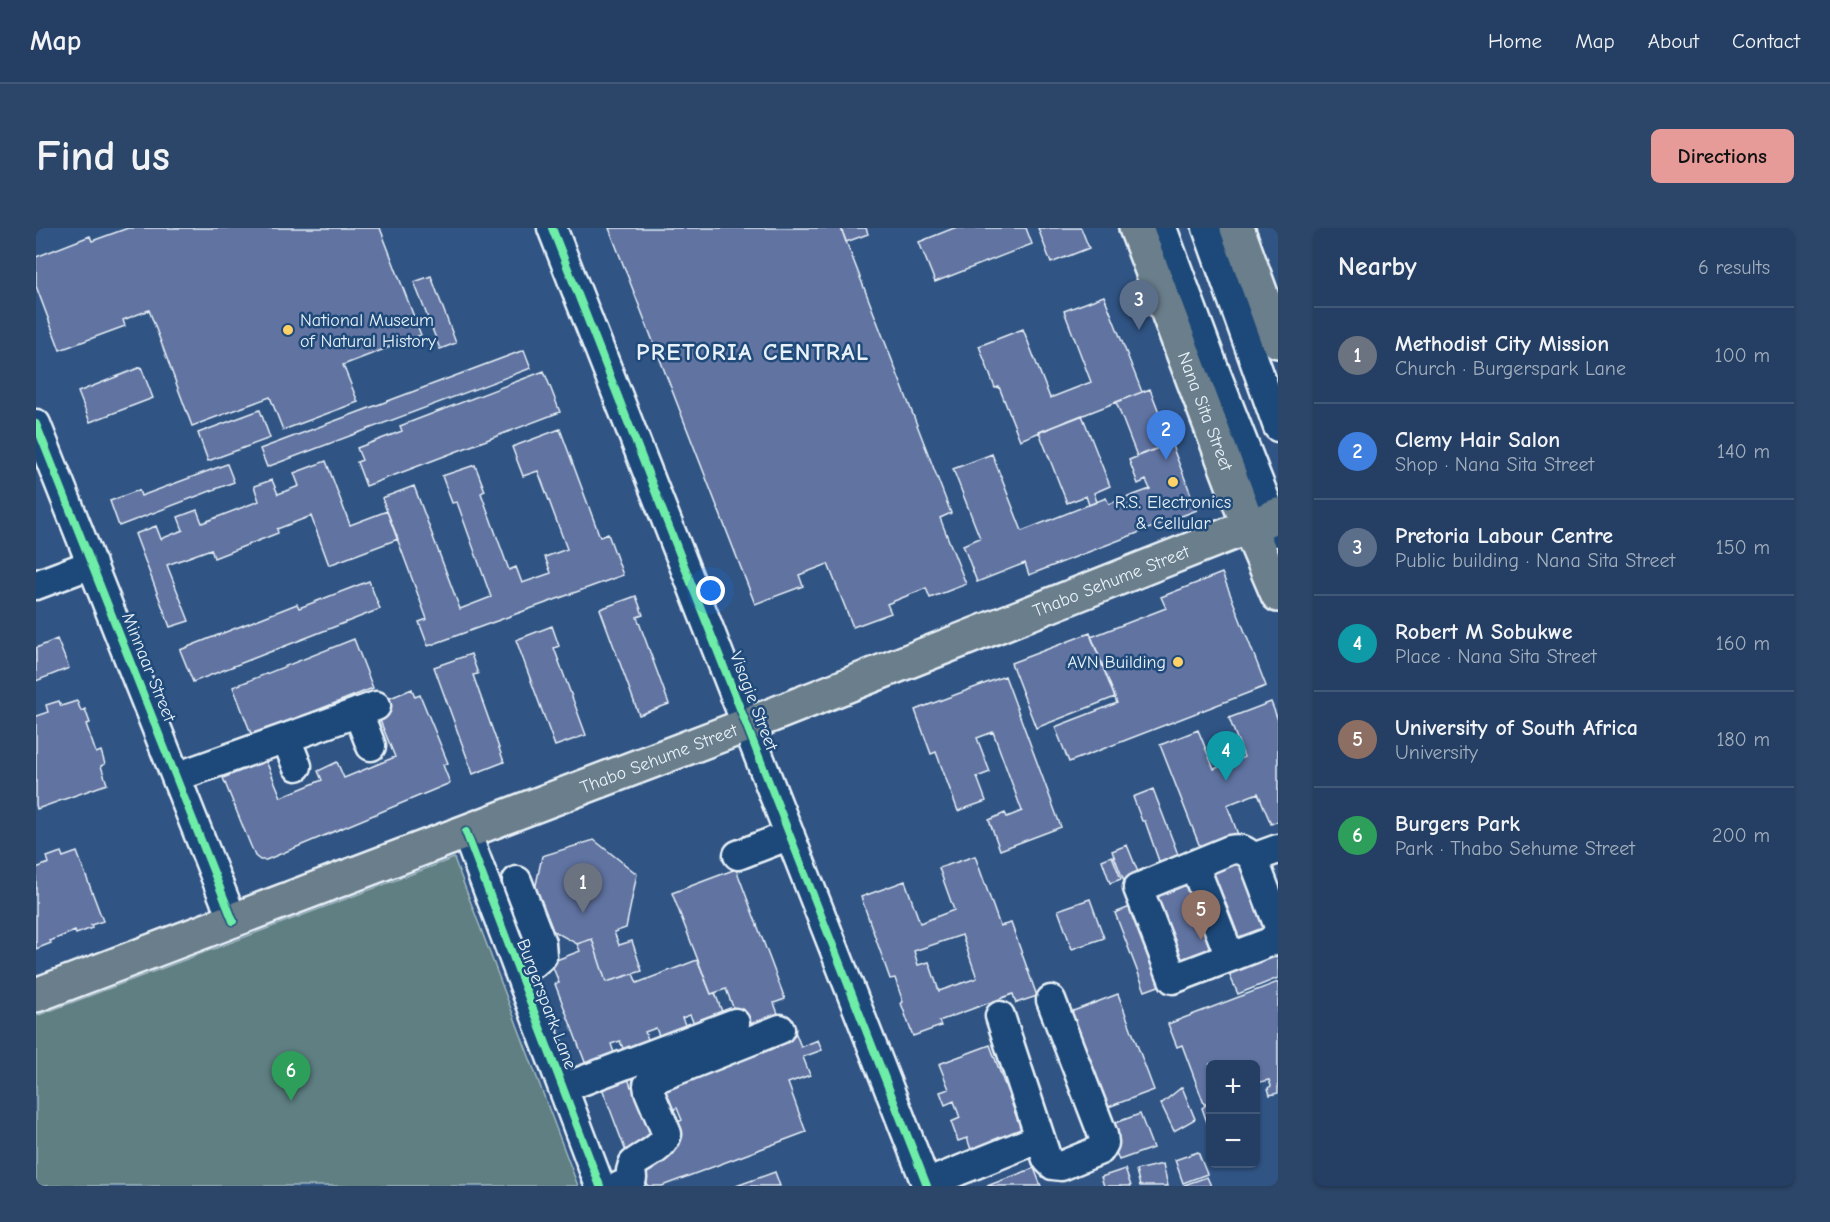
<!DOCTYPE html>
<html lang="en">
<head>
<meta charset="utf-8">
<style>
  body { margin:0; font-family:"Comic Neue",sans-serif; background:#2c4669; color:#f1f3f6 }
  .controls { position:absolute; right:18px; bottom:18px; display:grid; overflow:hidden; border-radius:9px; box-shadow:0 2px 4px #0004 }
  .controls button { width:54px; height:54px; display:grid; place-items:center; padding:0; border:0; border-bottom:2px solid #415878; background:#243f63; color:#f1f3f6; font:30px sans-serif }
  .you { position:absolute; left:675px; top:363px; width:21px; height:21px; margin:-15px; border:4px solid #fff; border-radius:50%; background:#1a73e8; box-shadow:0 0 0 9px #1a73e833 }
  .badge { display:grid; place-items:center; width:39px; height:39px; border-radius:50%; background:#e69b98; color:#fff; font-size:20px; font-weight:700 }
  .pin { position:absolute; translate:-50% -50px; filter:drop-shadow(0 2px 3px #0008) }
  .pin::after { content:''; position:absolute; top:32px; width:21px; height:18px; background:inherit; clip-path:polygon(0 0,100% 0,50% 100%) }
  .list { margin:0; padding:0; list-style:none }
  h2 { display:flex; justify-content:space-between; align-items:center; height:78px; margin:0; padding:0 24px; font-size:26px }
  h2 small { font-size:20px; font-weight:400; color:#a3afbe }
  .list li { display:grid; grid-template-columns:39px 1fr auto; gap:18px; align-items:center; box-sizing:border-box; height:96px; padding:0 24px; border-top:2px solid #415878 }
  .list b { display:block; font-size:22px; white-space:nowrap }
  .list p { margin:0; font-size:20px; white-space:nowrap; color:#a3afbe }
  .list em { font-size:20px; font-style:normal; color:#a3afbe }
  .map { position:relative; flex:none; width:1242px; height:958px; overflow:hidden; border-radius:9px }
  header { display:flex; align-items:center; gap:36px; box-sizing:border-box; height:84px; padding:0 30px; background:#243f63; border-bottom:2px solid #415878 }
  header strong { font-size:28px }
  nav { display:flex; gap:33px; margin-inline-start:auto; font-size:21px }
  .intro { display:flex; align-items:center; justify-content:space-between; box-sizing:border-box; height:144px; padding:0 36px }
  h1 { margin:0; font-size:42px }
  .button { padding:15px 27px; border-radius:9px; background:#e69b98; color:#111; font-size:21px; font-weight:700 }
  main { display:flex; gap:36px; padding:0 36px }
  aside { flex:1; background:#243f63; border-radius:9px; box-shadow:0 2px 4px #0004 }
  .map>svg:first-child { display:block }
  .green { fill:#5e7f83; stroke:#a3b8be; stroke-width:1.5 }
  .building { fill:#6073a1; stroke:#e8f1f8; stroke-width:1.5; fill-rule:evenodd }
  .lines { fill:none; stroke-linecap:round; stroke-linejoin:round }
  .minor-casing { stroke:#e8f1f8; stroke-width:33 }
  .major-casing { stroke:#e8f1f8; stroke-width:38 }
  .minor { stroke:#1f4a7a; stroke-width:28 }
  .major { stroke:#6b7e8b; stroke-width:33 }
  .cycleway-casing { stroke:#1f4a7a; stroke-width:11 }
  .cycleway { stroke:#6deda7; stroke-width:8 }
  .poi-dot { fill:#ffd166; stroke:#1f4a7a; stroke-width:2 }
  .labels { text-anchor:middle; stroke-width:5; stroke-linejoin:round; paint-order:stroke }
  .poi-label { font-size:18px; fill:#e8f1f8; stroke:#1f4a7a; text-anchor:start }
  .street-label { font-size:18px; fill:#e8f1f8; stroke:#1f4a7a }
  .district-label { font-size:24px; font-weight:bold; letter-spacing:1.5px; fill:#e8f1f8; stroke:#1f4a7a }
</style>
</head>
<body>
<header>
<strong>Map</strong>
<nav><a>Home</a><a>Map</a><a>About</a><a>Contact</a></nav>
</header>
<div class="intro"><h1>Find us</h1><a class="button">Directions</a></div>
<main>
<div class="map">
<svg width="1242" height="958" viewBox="0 0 1242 958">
  <rect width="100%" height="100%" fill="#305484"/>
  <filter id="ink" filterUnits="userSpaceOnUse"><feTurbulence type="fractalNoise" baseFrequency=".0167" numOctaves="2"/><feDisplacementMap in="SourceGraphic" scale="12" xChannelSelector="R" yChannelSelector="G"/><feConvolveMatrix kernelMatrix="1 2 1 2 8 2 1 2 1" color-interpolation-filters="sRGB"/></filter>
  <g filter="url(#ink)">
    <path class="green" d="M418,630L542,958H0V788Z"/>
    <path class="building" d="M92,0H344L385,107L307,137L322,174L247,202L234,169L156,198L113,82L87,92L89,98L24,122L0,58V29L54,8L56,13Z
      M573,0H805L915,285L904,290L930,356L894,370L890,360L851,376L855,385L817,399L792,336L763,347L767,358L719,376Z
      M805,0H830L832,6L810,14Z
      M918,0H990L996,16L899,54L883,14Z
      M1002,0H1045L1053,20L1015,35Z
      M395,48L420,115L404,121L378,54Z
      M1068,68L1106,164L984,212L963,159L959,160L943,118L987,101L1014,170L1055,154L1028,83Z
      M488,122L495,140L231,239L224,221Z
      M105,139L117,170L54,194L42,164Z
      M508,143L524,184L330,258L321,234L326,232L321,220L366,203L364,198Z
      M1114,161L1135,215L1101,228L1080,174Z
      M224,182L234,210L172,233L162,205Z
      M1046,187L1074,258L1058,265L1061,274L1053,277L1050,268L1031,275L1003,204Z
      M524,201L564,309L572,306L587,347L392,418L383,394L391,391L346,270L378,258L424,381L455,369L421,274L416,275L406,248L439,237L449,263L445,265L473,342L480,339L486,355L515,345L509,329L531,321L502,243L487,248L476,219Z
      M1135,215L1161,282L993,347L989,335L941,354L927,317L944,310L917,241L956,226L986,303L1070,270L1073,276L1114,261L1110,252L1102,256L1093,232Z
      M290,233L314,297L351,283L362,311L293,337L275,288L241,301L242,305L178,330L175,321L131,337L153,393L134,399L99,306L120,298L125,311L147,302L142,289L161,282L166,295L223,273L218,258L236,252L242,266L263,258L258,245Z
      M191,236L198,254L83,298L74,273L103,262L105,268Z
      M1186,345L1230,458L1033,534L1019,499L1081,475L1055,409L1130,380L1125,369Z
      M333,353L344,381L157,454L144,422L261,376L263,380Z
      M600,368L607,387L601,389L633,476L603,487L564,381Z
      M516,398L523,418L518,420L550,507L519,518L480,412Z
      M1054,405L1079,469L1000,500L975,435Z
      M21,411L33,440L0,453V420Z
      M318,411L337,460L216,508L197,459Z
      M435,426L442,446L437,447L468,534L437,546L398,439Z
      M969,448L1025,599L964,622L953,592L969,585L971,589L986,583L957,504L941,510L954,544L941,549L950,573L922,583L900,524L895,526L879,482Z
      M376,461L379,469L384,467L412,535L407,537L414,555L230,632H224L219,628L187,550L230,533L245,569L286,552L282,543L301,534L308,550L359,529L341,485L342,475Z
      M23,473L25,478L41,473L45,483L49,481L54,495L50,496L60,525L65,523L69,536L65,538L71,556L1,581L0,577V488L12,484L10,477Z
      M1235,474L1242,492V593L1235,596L1222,565L1191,577L1203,609L1166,624L1124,517L1162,502L1178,541L1208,529L1193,490Z
      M1117,561L1143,629L1124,636L1109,593H1106L1097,569Z
      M558,612L601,646L590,700L578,704L583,717L596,713L606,743L570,754L556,711L541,716L503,695L496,676L506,628Z
      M1091,617L1106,654L1091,661L1076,623Z
      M25,624L27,629L41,624L67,693L55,697L56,700L40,706L39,703L14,713L15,715L0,721V640L13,635L11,629Z
      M1207,626L1238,705L1204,718L1173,639Z
      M939,628L964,698L975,695L1001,768L980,775L977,766L903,793L905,798L877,808L865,775L867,774L859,750L854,751L825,669L869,653L884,695L918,682L903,640ZM926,707L941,750L903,763L893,734L882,737L878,723Z
      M1076,628L1085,651L1074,655L1066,632Z
      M700,641L749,771L738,775L746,796L709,810L690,761L675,766L636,665Z
      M1150,648L1181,726L1148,739L1116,661Z
      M1054,671L1068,710L1036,721L1022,682Z
      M1099,677L1128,756L1109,763L1079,685Z
      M556,711L570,754L597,746L601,755L661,732L675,766L679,765L688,789L660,800L654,787L646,790L652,803L625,813L620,800L609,804L615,818L590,828L584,813L575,816L582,836L554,847L519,756L523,755L515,734L544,723L541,716Z
      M1242,725V750L1202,766L1193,746Z
      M1242,754V865L1234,867L1232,860L1235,858L1233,852L1220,855V836H1174V903L1166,880L1171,876H1168L1146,817L1141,819L1132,796Z
      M1082,766L1118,862L1067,881L1032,785Z
      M757,798L765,819L782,812L786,822L767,829L774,847L752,855L770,904L626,958H612L604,937L634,897L646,892L641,880L628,885L617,854Z
      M954,817L990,914L939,933L931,910L922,913L915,894L924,890L918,873L909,877L904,864L913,861L903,836Z
      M592,850L595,859L605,855L623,904L611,909L616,921L592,929L566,860Z
      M1146,859L1159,891L1138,903L1125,876Z
      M1104,886L1117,920L1083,932L1070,898Z
      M1162,924L1171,946L1147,955L1139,932Z
      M1127,936L1132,958H1104L1100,942Z
      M998,940L1005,958H951Z
      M1089,941L1095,958H1068L1065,949Z
      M739,944L744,958H700Z
      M1171,949L1175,958H1148V957Z"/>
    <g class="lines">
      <defs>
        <path id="minor" d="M516,0L891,958
          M1126,0L1179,143L1242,304
          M1171,0L1242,199
          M0,196L197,693
          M0,357L56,336
          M322,484L335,518
          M250,510L261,538
          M140,549L340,478
          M430,604L564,958
          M1242,621L1217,630L1242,696
          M702,627L754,607
          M1217,630C1209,622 1205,620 1194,622L1102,660L1137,751L1234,714L1242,706
          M1158,637L1194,729
          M481,653L505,715L506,728L498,735L482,742
          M964,788L1011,931L1017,937L1025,938L1064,922L1068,915L1067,907L1015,772
          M527,860L699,795
          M890,956L1004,910
          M584,958L593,954L596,950L595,943L597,936C608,927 627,921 631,906L613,863L612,857L616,852L744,801"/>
        <g id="major">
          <path id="s1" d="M1100,0L1213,299L1242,367"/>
          <path d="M1201,0L1242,113"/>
          <path id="s2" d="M0,767L711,497L1242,287"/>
        </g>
      </defs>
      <use href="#minor" class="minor-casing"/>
      <use href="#major" class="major-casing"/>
      <use href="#minor" class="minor"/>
      <use href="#major" class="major"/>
      <defs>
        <path id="cycleway" d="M516,0L891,958
          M0,196L197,693
          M430,604L564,958"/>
      </defs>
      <use href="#cycleway" class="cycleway-casing"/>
      <use href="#cycleway" class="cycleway"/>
    </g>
  </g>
  <g class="poi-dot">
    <circle cx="252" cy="102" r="6"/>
    <circle cx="1137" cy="254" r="6"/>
    <circle cx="1142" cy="434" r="6"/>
  </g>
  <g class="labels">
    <g class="poi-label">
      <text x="264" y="98">National Museum<tspan x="264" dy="21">of Natural History</tspan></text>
      <text x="1137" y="280" text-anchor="middle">R.S. Electronics<tspan x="1137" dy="21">&amp; Cellular</tspan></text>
      <text x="1130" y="440" text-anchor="end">AVN Building</text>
    </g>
    <g class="street-label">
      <text dy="6" stroke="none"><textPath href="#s1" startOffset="196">Nana Sita Street</textPath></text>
      <text dy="6" stroke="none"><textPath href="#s2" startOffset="1152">Thabo Sehume Street</textPath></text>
      <text transform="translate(113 439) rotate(68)" y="6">Minnaar Street</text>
      <text transform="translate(718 473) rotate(69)" y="6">Visagie Street</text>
      <text dy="6" stroke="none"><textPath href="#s2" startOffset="666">Thabo Sehume Street</textPath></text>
      <text transform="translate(511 776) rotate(69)" y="6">Burgerspark Lane</text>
    </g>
    <g class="district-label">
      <text x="717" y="132">PRETORIA CENTRAL</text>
    </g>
  </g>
</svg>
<div class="controls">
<button>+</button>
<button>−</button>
</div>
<div class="you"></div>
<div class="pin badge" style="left:547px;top:685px;background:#6b7280">1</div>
<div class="pin badge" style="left:1130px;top:232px;background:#3f7fe0">2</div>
<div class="pin badge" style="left:1103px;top:102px;background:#5c6f8a">3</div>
<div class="pin badge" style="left:1190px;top:553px;background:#0f9aa8">4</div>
<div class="pin badge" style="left:1165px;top:712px;background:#8d6e63">5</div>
<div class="pin badge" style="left:255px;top:873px;background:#2e9e5b">6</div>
</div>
<aside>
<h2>Nearby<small>6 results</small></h2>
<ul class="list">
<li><span class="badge" style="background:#6b7280">1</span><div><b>Methodist City Mission</b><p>Church · Burgerspark Lane</p></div><em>100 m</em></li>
<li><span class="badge" style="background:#3f7fe0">2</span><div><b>Clemy Hair Salon</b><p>Shop · Nana Sita Street</p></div><em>140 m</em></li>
<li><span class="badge" style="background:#5c6f8a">3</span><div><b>Pretoria Labour Centre</b><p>Public building · Nana Sita Street</p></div><em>150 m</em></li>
<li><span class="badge" style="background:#0f9aa8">4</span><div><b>Robert M Sobukwe</b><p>Place · Nana Sita Street</p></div><em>160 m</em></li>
<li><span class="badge" style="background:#8d6e63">5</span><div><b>University of South Africa</b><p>University</p></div><em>180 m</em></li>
<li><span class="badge" style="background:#2e9e5b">6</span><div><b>Burgers Park</b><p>Park · Thabo Sehume Street</p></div><em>200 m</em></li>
</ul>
</aside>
</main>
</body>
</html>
